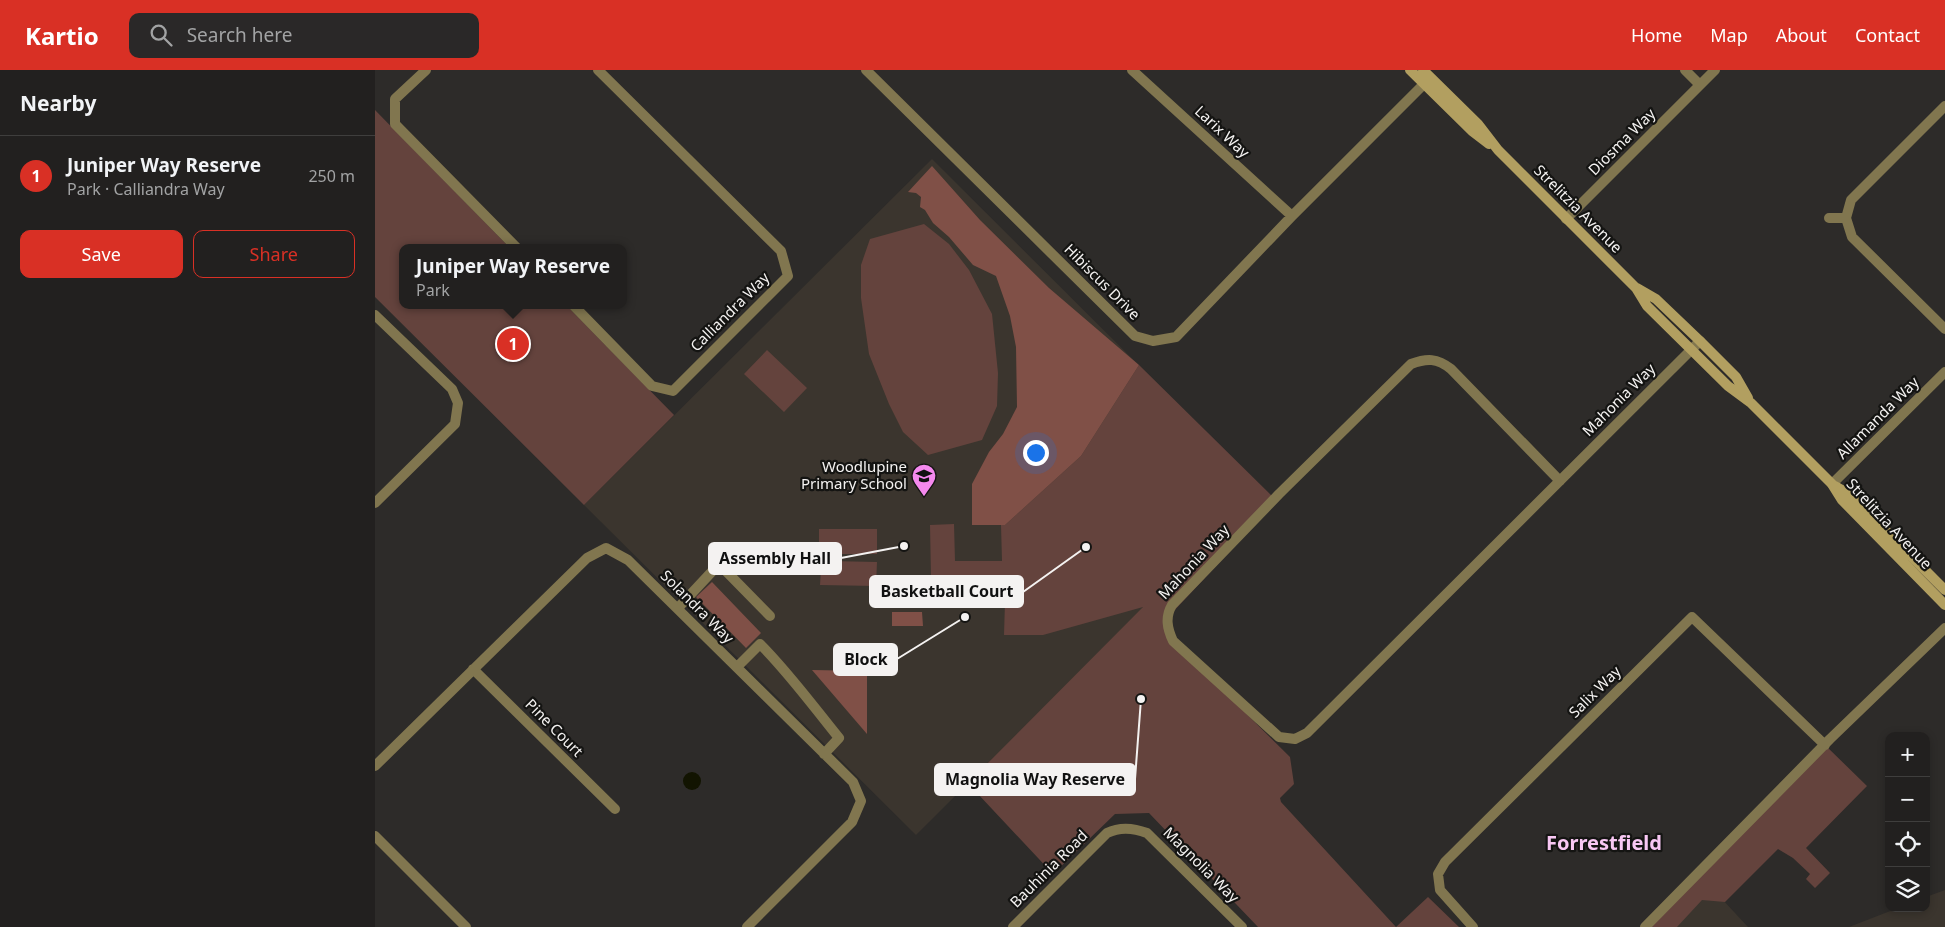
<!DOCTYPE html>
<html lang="en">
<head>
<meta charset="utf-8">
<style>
  body { margin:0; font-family:"Noto Sans",sans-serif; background:#2a2828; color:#f1f3f6 }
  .controls { position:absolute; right:15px; bottom:15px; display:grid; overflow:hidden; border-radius:10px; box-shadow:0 2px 8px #0003 }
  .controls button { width:45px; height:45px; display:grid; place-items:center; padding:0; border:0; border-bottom:1px solid #3f3e3d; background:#22201f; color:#f1f3f6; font:25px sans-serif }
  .you { position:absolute; left:660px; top:382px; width:18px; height:18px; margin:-12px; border:4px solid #fff; border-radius:50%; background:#1a73e8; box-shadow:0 0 0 8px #1a73e833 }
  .badge { display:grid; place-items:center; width:32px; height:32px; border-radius:50%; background:#d93025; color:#fff; font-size:16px; font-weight:700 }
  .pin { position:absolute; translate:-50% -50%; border:2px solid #fff; box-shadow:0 1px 5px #0006 }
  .popup { position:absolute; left:24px; top:174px; width:228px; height:65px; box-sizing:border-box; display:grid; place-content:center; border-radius:10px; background:#22201f; filter:drop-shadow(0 1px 4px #0005); font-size:16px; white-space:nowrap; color:#a2a3a4 }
  .popup b { font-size:19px; color:#f1f3f6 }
  .popup::after { content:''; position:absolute; left:50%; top:100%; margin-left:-10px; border:10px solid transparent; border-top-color:#22201f }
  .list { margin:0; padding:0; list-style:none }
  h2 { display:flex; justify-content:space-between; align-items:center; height:65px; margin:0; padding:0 20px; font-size:21px }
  h2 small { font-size:16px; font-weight:400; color:#a2a3a4 }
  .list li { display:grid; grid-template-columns:32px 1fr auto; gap:15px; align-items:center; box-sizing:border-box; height:80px; padding:0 20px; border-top:1px solid #3f3e3d }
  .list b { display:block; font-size:19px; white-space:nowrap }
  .list p { margin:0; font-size:16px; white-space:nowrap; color:#a2a3a4 }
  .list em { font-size:16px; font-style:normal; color:#a2a3a4 }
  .actions { display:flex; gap:10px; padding:15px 20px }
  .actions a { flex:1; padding:11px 0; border:1px solid #d93025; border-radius:10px; text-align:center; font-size:18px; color:#d93025 }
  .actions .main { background:#d93025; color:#fff }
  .icon { flex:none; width:28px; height:28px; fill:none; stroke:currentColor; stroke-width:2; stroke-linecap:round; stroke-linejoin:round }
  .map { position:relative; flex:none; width:1570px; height:857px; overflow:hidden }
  header { display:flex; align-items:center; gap:30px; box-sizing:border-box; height:70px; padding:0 25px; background:#d93025; color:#fff }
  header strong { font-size:24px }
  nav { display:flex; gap:28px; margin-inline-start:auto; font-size:18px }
  .search { width:350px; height:45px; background:#2a2828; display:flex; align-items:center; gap:12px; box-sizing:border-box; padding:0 18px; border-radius:10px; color:#a2a3a4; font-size:19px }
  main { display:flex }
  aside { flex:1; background:#22201f }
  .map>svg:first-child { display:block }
  .built { fill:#3b352e }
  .green { fill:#64433d }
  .forest { fill:#805047 }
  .water { fill:#121401 }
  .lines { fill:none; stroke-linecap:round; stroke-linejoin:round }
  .street { stroke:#81764f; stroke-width:10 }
  .secondary { stroke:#b29f60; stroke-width:10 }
  .labels { text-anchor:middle; stroke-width:4.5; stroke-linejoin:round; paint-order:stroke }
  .street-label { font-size:15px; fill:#f4f2f1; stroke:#141412 }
  .poi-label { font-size:15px; fill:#f4f2f1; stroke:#141412; text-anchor:end }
  .district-label { font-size:20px; font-weight:bold; fill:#f8c7f3; stroke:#141412 }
  .leader { fill:none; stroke:#f4f2f1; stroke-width:2 }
  .callout-dot { fill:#f4f2f1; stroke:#141412; stroke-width:2 }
  .callout { fill:#f4f2f1; stroke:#f4f2f1; stroke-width:2 }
  .callout-label { font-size:16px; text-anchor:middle; font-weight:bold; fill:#111 }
</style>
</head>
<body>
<header>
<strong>Kartio</strong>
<div class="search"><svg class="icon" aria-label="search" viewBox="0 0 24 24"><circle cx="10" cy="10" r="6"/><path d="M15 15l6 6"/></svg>Search here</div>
<nav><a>Home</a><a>Map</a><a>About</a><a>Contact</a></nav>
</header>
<main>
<aside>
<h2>Nearby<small></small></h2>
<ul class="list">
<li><span class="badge">1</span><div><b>Juniper Way Reserve</b><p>Park · Calliandra Way</p></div><em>250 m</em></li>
</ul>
<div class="actions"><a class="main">Save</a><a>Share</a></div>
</aside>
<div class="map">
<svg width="1570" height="857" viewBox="0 0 1570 857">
  <rect width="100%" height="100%" fill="#2d2b29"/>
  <path class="built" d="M557,89L888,419L541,765L209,435Z
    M1333,814L1373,857H1294Z
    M1570,820V857H1474L1523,838H1551V827Z"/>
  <path class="green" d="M0,40L135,178H28V235H191L299,345L209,435L0,227Z
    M549,154L574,174L594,200L617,244L623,303L622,336L607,370L553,385L528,362L514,334L494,284L486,228V195L495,169Z
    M392,280L432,318L409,342L369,304Z
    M764,295L902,431L796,544L798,571L915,687L919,714L905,728L906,732L1021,857L1053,827L1084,857H883L774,743L740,744L678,804L603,724L591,715L768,537L668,565H629L630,532H624V515H550L556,508L555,455L579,454L580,491H627L626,455H630L706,386Z
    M444,459H502V484H452L444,477Z
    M454,491L502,492L501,516L445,515L446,499Z
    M516,515H547V534L517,535Z
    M1450,675L1492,716L1431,778L1455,803L1440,818L1431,809L1435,804L1418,788L1403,779L1350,832L1327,830L1302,857H1270Z"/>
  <path class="forest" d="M557,96L605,150L674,218L764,295L706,386L630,455H597V414L614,382L628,364L642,337L641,277L635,246L621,206L598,195L574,167L558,153L550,140L545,137L546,127L541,123L533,122Z
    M337,512L386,563L371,578L321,527Z
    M517,542H547L548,556H517Z
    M437,600L492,601V664Z"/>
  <path class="water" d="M308 711a9 9 0 1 1 18 0a9 9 0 1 1-18 0Z"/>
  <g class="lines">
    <path class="street" d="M51,0L20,29V54L142,178
      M491,0L760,266L778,271L801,267L917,146L1055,8
      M757,0L917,146
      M1310,0L1325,15
      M1570,36L1476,130L1471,148L1477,167L1570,259
      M1454,148H1471
      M1191,149L1340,0
      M198,235L277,316L298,321L413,206L406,181L223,0
      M0,245L77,319L83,333L80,354L0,433
      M1185,411L1076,299C1062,288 1052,288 1036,294L904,424L797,535C790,547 792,558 798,571L904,667L920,669L932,663C1057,538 1183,413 1308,288L1325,271
      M1457,414L1570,302
      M303,538L344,494L395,546
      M362,597L385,574C414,603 438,636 464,668L449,684
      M98,599L240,739
      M0,696L212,488L231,478L253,490L478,712L486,731L477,752L372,857
      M0,766L91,857
      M638,857L732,763C746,756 759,758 772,763L867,857
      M1098,857L1065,820L1063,804L1070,792L1317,547L1450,675
      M1270,857L1455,669L1570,558"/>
    <path class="secondary" d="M1035,0L1097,61L1114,74
      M1048,0L1103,54L1123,80L1261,218L1272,236L1353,316L1376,333L1457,414L1467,430L1570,535
      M1262,218L1281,229L1325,271L1361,307L1373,328
      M1460,416L1474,424L1570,520"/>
  </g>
  <defs>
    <symbol id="school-pin" viewBox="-11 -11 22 30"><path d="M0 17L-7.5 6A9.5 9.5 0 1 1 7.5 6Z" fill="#f589ee" stroke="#141412"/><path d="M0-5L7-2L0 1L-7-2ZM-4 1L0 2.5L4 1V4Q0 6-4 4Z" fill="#111"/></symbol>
  </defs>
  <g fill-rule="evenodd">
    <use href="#school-pin" x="535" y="392" width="28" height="38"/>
  </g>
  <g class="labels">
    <g class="street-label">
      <text transform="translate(847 62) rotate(43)" y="5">Larix Way</text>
      <text transform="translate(1247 72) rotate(-45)" y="5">Diosma Way</text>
      <text transform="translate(1203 139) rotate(45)" y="5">Strelitzia Avenue</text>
      <text transform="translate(727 212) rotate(45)" y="5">Hibiscus Drive</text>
      <text transform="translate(355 242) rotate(-45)" y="5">Calliandra Way</text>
      <text transform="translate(1244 330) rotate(-45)" y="5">Mahonia Way</text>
      <text transform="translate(1503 348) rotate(-45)" y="5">Allamanda Way</text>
      <text transform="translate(1514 454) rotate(47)" y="5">Strelitzia Avenue</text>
      <text transform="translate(819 492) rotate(-47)" y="5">Mahonia Way</text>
      <text transform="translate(322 537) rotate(45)" y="5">Solandra Way</text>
      <text transform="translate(1220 622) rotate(-45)" y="5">Salix Way</text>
      <text transform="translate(179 658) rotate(45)" y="5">Pine Court</text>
      <text transform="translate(826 795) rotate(45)" y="5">Magnolia Way</text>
      <text transform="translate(674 799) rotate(-45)" y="5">Bauhinia Road</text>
    </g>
    <g class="poi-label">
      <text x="532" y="402">Woodlupine<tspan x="532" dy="17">Primary School</tspan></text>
    </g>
    <g class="district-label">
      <text x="1229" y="780">Forrestfield</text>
    </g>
  </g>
  <path class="leader" d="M529 476L466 488M711 477L648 522M590 547L522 589M766 629L760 709"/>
  <g class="callout-dot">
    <circle cx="529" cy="476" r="5"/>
    <circle cx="711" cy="477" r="5"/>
    <circle cx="590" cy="547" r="5"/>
    <circle cx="766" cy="629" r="5"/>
  </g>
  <g class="callout">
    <rect x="334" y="473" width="132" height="31" rx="5"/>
    <rect x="495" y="506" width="153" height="31" rx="5"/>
    <rect x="459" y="574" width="63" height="31" rx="5"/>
    <rect x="560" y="694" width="200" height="31" rx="5"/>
  </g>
  <g class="callout-label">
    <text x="400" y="494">Assembly Hall</text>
    <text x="572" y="527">Basketball Court</text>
    <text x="491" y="595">Block</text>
    <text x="660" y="715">Magnolia Way Reserve</text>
  </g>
</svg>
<div class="controls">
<button>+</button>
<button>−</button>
<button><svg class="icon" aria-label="locate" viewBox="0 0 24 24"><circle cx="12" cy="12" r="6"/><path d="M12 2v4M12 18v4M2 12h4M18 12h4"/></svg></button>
<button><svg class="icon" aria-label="layers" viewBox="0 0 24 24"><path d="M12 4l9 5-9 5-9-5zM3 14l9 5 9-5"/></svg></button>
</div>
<div class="you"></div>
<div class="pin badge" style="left:138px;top:274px">1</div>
<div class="popup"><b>Juniper Way Reserve</b>Park</div>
</div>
</main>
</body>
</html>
